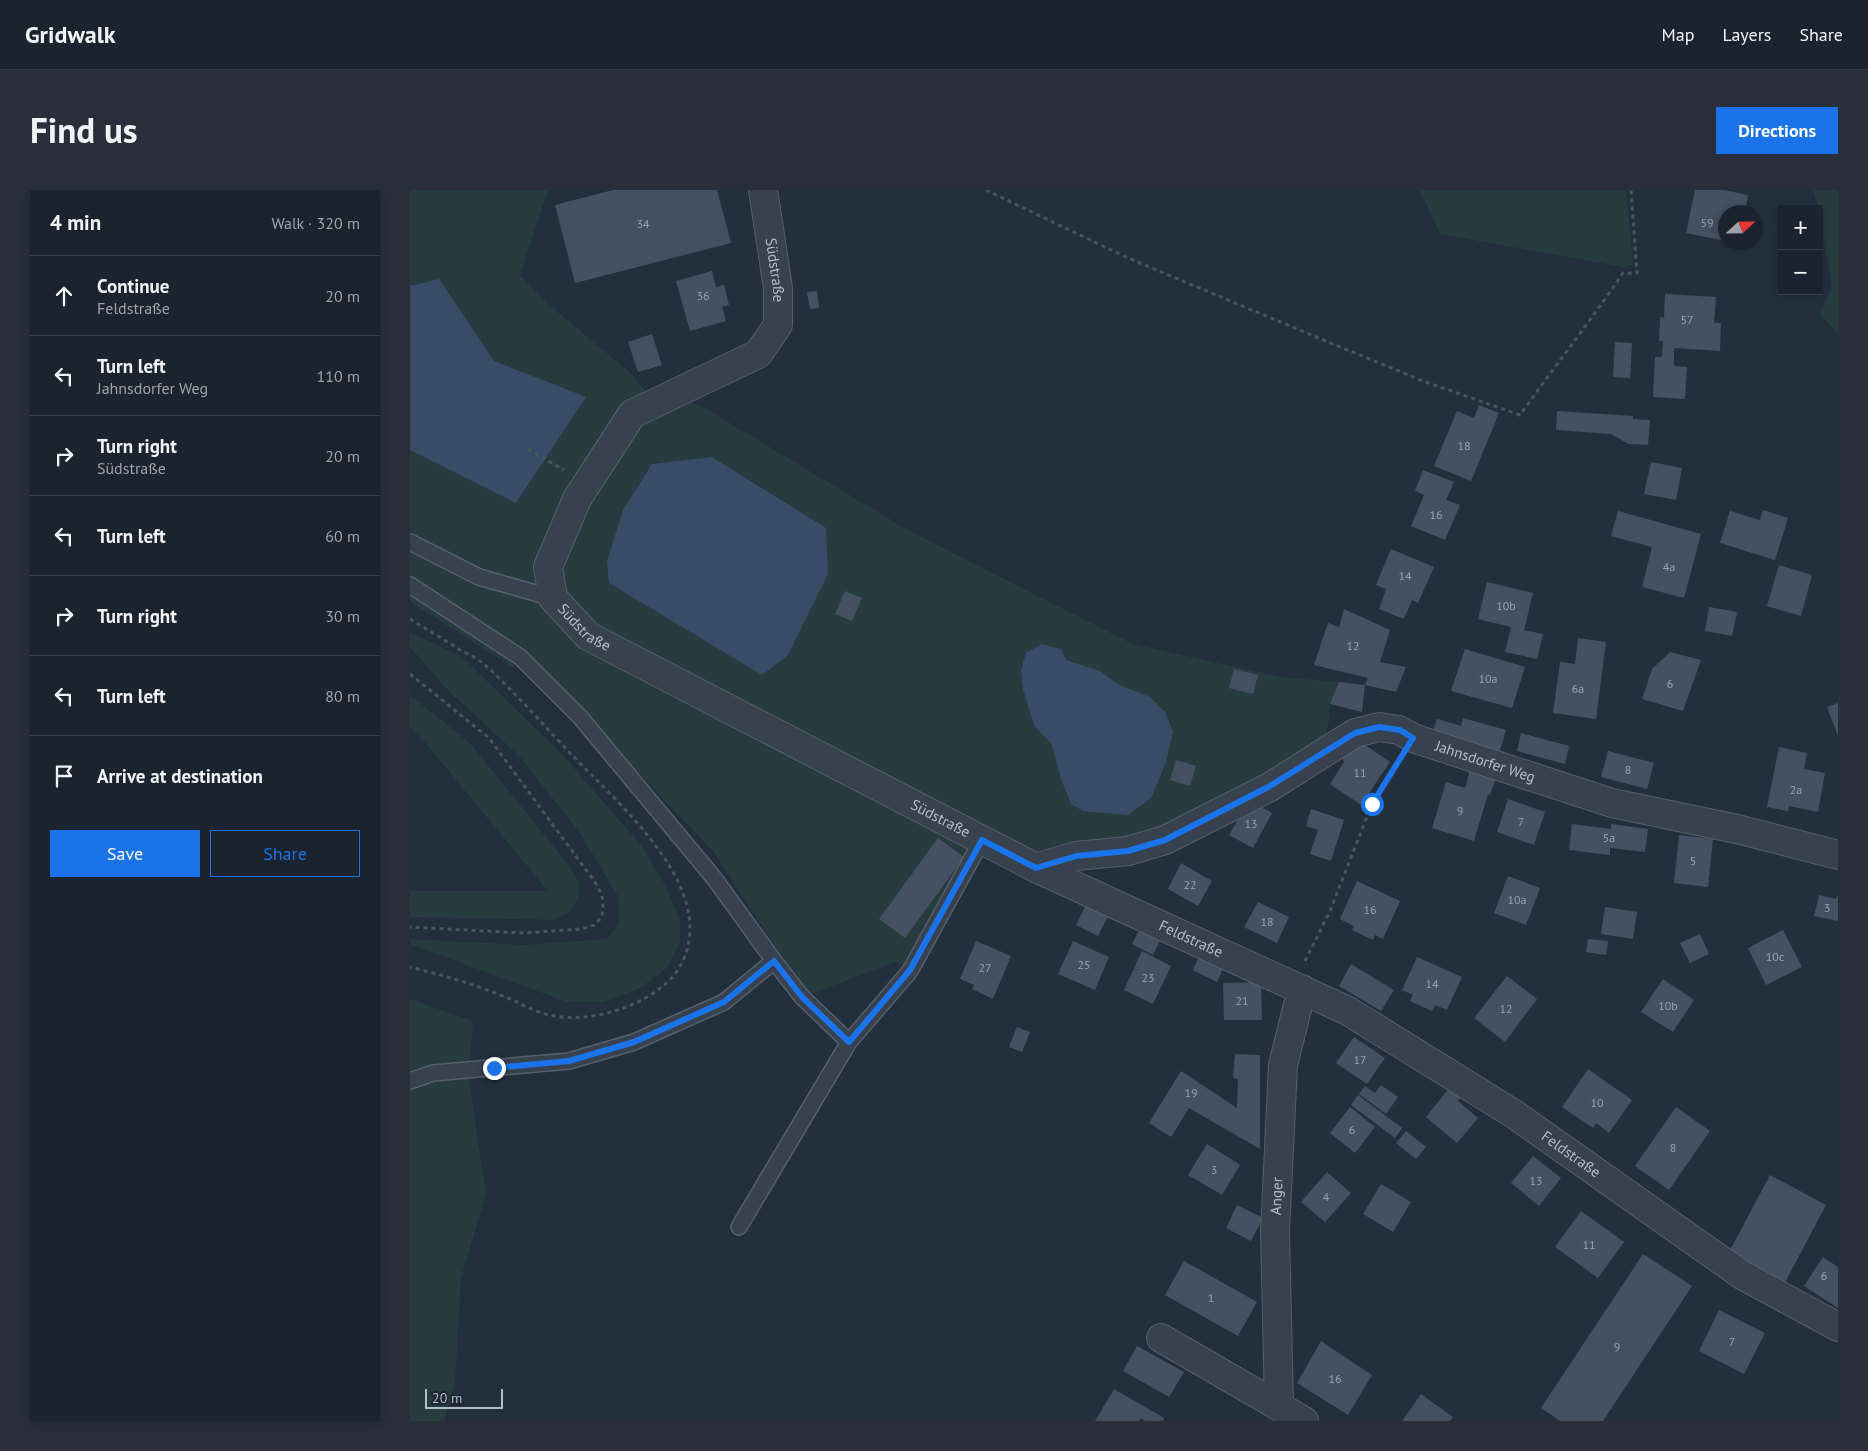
<!DOCTYPE html>
<html lang="en">
<head>
<meta charset="utf-8">
<style>
  body { margin:0; font-family:"PT Sans",sans-serif; background:#282f3a; color:#f1f3f6 }
  .controls { position:absolute; right:15px; top:15px; display:grid; overflow:hidden; border-radius:0px; box-shadow:0 2px 8px #0003 }
  .controls button { width:45px; height:45px; display:grid; place-items:center; padding:0; border:0; border-bottom:1px solid #39404a; background:#1b232e; color:#f1f3f6; font:25px sans-serif }
  .compass { position:absolute; left:1308px; top:15px; width:45px; height:45px; border-radius:50%; background:#1b232e; box-shadow:0 2px 8px #0003; rotate:68deg }
  .scale { position:absolute; left:15px; bottom:12px; width:78px; box-sizing:border-box; padding-left:5px; border:2px solid #b4bcc9; border-top:0; font-size:14px; line-height:18px; white-space:nowrap; color:#b4bcc9; -webkit-text-stroke:4px #1d2633; paint-order:stroke }
  .stop { position:absolute; width:15px; height:15px; margin:-11px; border:4px solid #1a73e8; border-radius:50%; background:#fff }
  .stop.end { background:#1a73e8; border-color:#fff; box-shadow:0 1px 5px #0008 }
  .list { margin:0; padding:0; list-style:none }
  h2 { display:flex; justify-content:space-between; align-items:center; height:65px; margin:0; padding:0 20px; font-size:21px }
  h2 small { font-size:16px; font-weight:400; color:#a0a4aa }
  .list li { display:grid; grid-template-columns:32px 1fr auto; gap:15px; align-items:center; box-sizing:border-box; height:80px; padding:0 20px; border-top:1px solid #39404a }
  .list b { display:block; font-size:19px; white-space:nowrap }
  .list p { margin:0; font-size:16px; white-space:nowrap; color:#a0a4aa }
  .list em { font-size:16px; font-style:normal; color:#a0a4aa }
  .actions { display:flex; gap:10px; padding:15px 20px }
  .actions a { flex:1; padding:11px 0; border:1px solid #1a73e8; border-radius:0px; text-align:center; font-size:18px; color:#1a73e8 }
  .actions .main { background:#1a73e8; color:#fff }
  .icon { flex:none; width:28px; height:28px; fill:none; stroke:currentColor; stroke-width:2; stroke-linecap:round; stroke-linejoin:round }
  .map { position:relative; flex:none; width:1428px; height:1231px; overflow:hidden; border-radius:0px }
  header { display:flex; align-items:center; gap:30px; box-sizing:border-box; height:70px; padding:0 25px; background:#1b232e; border-bottom:1px solid #39404a }
  header strong { font-size:24px }
  nav { display:flex; gap:28px; margin-inline-start:auto; font-size:18px }
  .intro { display:flex; align-items:center; justify-content:space-between; box-sizing:border-box; height:120px; padding:0 30px }
  h1 { margin:0; font-size:35px }
  .button { padding:12px 22px; border-radius:0px; background:#1a73e8; color:#fff; font-size:18px; font-weight:700 }
  main { display:flex; gap:30px; padding:0 30px }
  aside { flex:1; background:#1b232e; border-radius:0px; box-shadow:0 2px 8px #0003 }
  .map>svg:first-child { display:block }
  .green { fill:#263c3f }
  .water { fill:#394c67 }
  .building { fill:#455162 }
  .lines { fill:none; stroke-linecap:round; stroke-linejoin:round }
  .lane-casing { stroke:#565f6c; stroke-width:18 }
  .street-casing { stroke:#565f6c; stroke-width:30 }
  .path { stroke:#44595c; stroke-width:3; stroke-dasharray:4 4; stroke-linecap:butt }
  .lane { stroke:#38414e; stroke-width:15 }
  .street { stroke:#38414e; stroke-width:28 }
  .route { stroke:#1a73e8; stroke-width:6 }
  .labels { text-anchor:middle; stroke-width:4; stroke-linejoin:round; paint-order:stroke }
  .number-label { font-size:12px; fill:#98a1af }
  .street-label { font-size:15px; fill:#b4bcc9; stroke:#1d2633 }
</style>
</head>
<body>
<header>
<strong>Gridwalk</strong>
<nav><a>Map</a><a>Layers</a><a>Share</a></nav>
</header>
<div class="intro"><h1>Find us</h1><a class="button">Directions</a></div>
<main>
<aside>
<h2>4 min<small>Walk · 320 m</small></h2>
<ul class="list">
<li><svg class="icon" aria-label="ahead" viewBox="0 0 24 24"><path d="M12 20V5M6 11l6-6 6 6"/></svg><div><b>Continue</b><p>Feldstraße</p></div><em>20 m</em></li>
<li><svg class="icon" aria-label="left" viewBox="0 0 24 24"><path d="M17 20v-9H6M10 6l-5 5 5 5"/></svg><div><b>Turn left</b><p>Jahnsdorfer Weg</p></div><em>110 m</em></li>
<li><svg class="icon" aria-label="right" viewBox="0 0 24 24"><path d="M7 20v-9h11M14 6l5 5-5 5"/></svg><div><b>Turn right</b><p>Südstraße</p></div><em>20 m</em></li>
<li><svg class="icon" aria-label="left" viewBox="0 0 24 24"><path d="M17 20v-9H6M10 6l-5 5 5 5"/></svg><div><b>Turn left</b></div><em>60 m</em></li>
<li><svg class="icon" aria-label="right" viewBox="0 0 24 24"><path d="M7 20v-9h11M14 6l5 5-5 5"/></svg><div><b>Turn right</b></div><em>30 m</em></li>
<li><svg class="icon" aria-label="left" viewBox="0 0 24 24"><path d="M17 20v-9H6M10 6l-5 5 5 5"/></svg><div><b>Turn left</b></div><em>80 m</em></li>
<li><svg class="icon" aria-label="arrive" viewBox="0 0 24 24"><path d="M6 21V4h12l-3 4 3 4H6"/></svg><div><b>Arrive at destination</b></div></li>
</ul>
<div class="actions"><a class="main">Save</a><a>Share</a></div>
</aside>
<div class="map">
<svg width="1428" height="1231" viewBox="0 0 1428 1231">
  <rect width="100%" height="100%" fill="#242f3e"/>
  <path class="green" d="M0,0H138L110,86L143,118L223,185L234,200L291,216L503,343L723,454L870,487L929,492L920,515L916,552L745,647L663,670L603,658L572,643L500,781L485,772L401,804L364,755L303,661L123,472L103,455L104,478L0,412Z
    M1010,0H1216L1223,75L1213,77L1030,44Z
    M1404,0H1428V143L1410,125L1422,96L1409,28V19H1408Z
    M0,442L52,467L150,562L231,655L254,693L270,729V752L257,778L230,798L194,812H157L0,754V749L114,755L196,749L209,735V708L170,643L109,566L36,498L0,457Z
    M0,505L60,553L161,678L169,693L168,708L160,722L145,730L0,727V701H138L13,550L0,537Z
    M0,809L63,831L59,891L76,1003L51,1088L45,1193L34,1231H0Z"/>
  <path class="water" d="M29,89L84,171L176,207L106,313L0,260V96Z
    M302,267L416,338L418,384L378,465L352,485L199,393L197,371L213,320L242,274Z
    M632,454L651,459L656,470L690,481L709,495L740,507L755,522L763,542L756,572L741,608L718,625L673,621L661,614L651,589L642,555L624,535L613,499L611,480L616,463Z"/>
  <path class="building" d="M203,0H307L321,53L165,93L145,15Z
    M1285,0H1314L1338,5L1335,22H1316V51L1276,43Z
    M302,81L306,97L314,95L319,115L312,117L316,131L280,141L266,91Z
    M407,101L409,118L400,119L397,102Z
    M1255,104L1306,107L1304,133H1311L1310,161L1264,158V176L1277,177L1275,209L1243,207L1245,167H1252L1253,151H1249L1250,127L1254,128Z
    M242,144L252,175L228,182L218,152Z
    M1205,152L1222,153L1220,188L1203,187Z
    M1069,215L1089,223L1061,291L1024,276L1047,221L1064,228Z
    M1147,221L1223,226V229L1240,230L1238,255L1219,254L1201,244L1146,240Z
    M1241,272L1272,278L1266,310L1234,304Z
    M1013,280L1044,292L1036,310L1050,315L1035,350L1001,336L1014,305L1005,301Z
    M1353,320L1378,328L1365,370L1310,353L1320,321L1350,330Z
    M1208,321L1291,344L1274,408L1232,397L1242,357L1201,346Z
    M981,359L1024,377L1008,413L1002,410L994,429L969,419L976,399L966,395Z
    M1369,375L1402,385L1391,426L1357,416Z
    M1077,392L1123,403L1114,440L1133,444L1127,469L1095,462L1101,437L1068,429Z
    M435,401L452,408L442,431L425,424Z
    M1299,417L1327,422L1322,446L1295,441Z
    M934,419L980,440L970,472L996,477L986,502L955,495L952,522L920,514L929,492L955,495L958,488L904,475L918,433L929,437Z
    M1168,448L1196,452L1186,529L1143,523L1150,472L1165,474Z
    M1055,459L1115,477L1102,518L1041,501Z
    M1260,462L1291,470L1273,521L1232,509L1242,479Z
    M824,479L848,485L843,504L819,498Z
    M1428,513V546L1417,517Z
    M1053,528L1096,540L1088,567L1021,547L1027,529L1051,536Z
    M1111,543L1159,556L1155,574L1107,561Z
    M948,550L980,572L951,615L920,594L934,572L932,567Z
    M1369,557L1397,563L1394,579L1415,583L1408,622L1379,616L1378,621L1357,617Z
    M1198,561L1244,573L1237,599L1191,587Z
    M766,570L786,576L780,596L760,590Z
    M1061,577L1087,584L1080,605L1078,604L1064,651L1022,638L1036,592L1055,598Z
    M1098,609L1135,622L1124,655L1087,642Z
    M839,610L862,623L843,658L819,645Z
    M901,619L934,630L921,671L900,664L908,640L896,636Z
    M1162,634L1201,639V634L1238,639L1235,662L1200,658V665L1159,660Z
    M1269,645L1303,649L1298,697L1264,693Z
    M528,648L554,667L495,748L469,729Z
    M771,673L802,691L788,716L758,699Z
    M1098,686L1130,698L1116,735L1084,723Z
    M947,691L990,711L973,749L965,745L963,750L942,740L944,736L930,729Z
    M1409,705L1426,709L1428,705V731L1404,726Z
    M848,712L879,727L867,753L834,737Z
    M676,715L698,726L688,746L666,735Z
    M1195,717L1227,722L1223,749L1191,744Z
    M732,734L753,744L743,765L722,754Z
    M1373,740L1392,777L1356,795L1338,758Z
    M1290,744L1299,764L1280,773L1270,753Z
    M1178,749L1198,751L1196,765L1176,762Z
    M566,751L601,766L583,809L562,799L564,795L550,789Z
    M663,751L699,767L685,800L648,784Z
    M793,758L817,770L807,792L783,780Z
    M732,761L761,776L743,814L714,800Z
    M1007,767L1052,787L1037,820L1025,815L1022,821L1000,811L1003,805L992,800Z
    M941,774L984,800L971,821L929,796Z
    M1097,786L1127,809L1095,852L1064,828Z
    M1253,789L1284,810L1263,842L1231,822Z
    M851,792L852,830H814L813,793Z
    M607,837L620,842L612,862L599,857Z
    M944,847L975,868L957,894L926,873Z
    M825,864L850,865V959L779,918L761,947L739,933L771,881L827,918L828,889L823,888Z
    M1178,879L1222,910L1199,943L1186,933L1183,938L1152,917Z
    M971,895L988,907L976,924L949,904L955,896L965,903Z
    M1041,896L1052,906L1048,911L1068,928L1047,953L1016,927Z
    M948,905L992,938L985,948L941,915Z
    M940,917L965,937L945,963L920,943Z
    M1266,917L1300,941L1259,1000L1225,976Z
    M996,941L1016,957L1006,969L986,953Z
    M797,954L830,975L812,1005L778,985Z
    M1123,966L1151,988L1129,1016L1101,993Z
    M917,982L941,1003L915,1032L891,1012Z
    M1360,985L1416,1015L1372,1098L1316,1068Z
    M971,994L1001,1012L983,1042L953,1024Z
    M827,1015L853,1028L841,1051L816,1038Z
    M1171,1021L1214,1052L1188,1088L1145,1057Z
    M1233,1064L1282,1096L1193,1231H1150L1131,1218Z
    M1413,1067L1428,1077V1118L1394,1096Z
    M774,1071L847,1112L828,1146L755,1105Z
    M1309,1120L1355,1143L1334,1184L1289,1161Z
    M911,1151L962,1185L938,1225L887,1193Z
    M727,1156L774,1182L759,1207L713,1181Z
    M704,1199L754,1228L753,1231H735L731,1228L729,1231H685Z
    M1011,1204L1043,1227L1040,1231H992Z"/>
  <g class="lines">
    <defs>
      <path id="lane" d="M0,352L69,387L143,408
        M0,395L110,467L170,527L304,688L364,771L392,807L439,852L500,781L572,650
        M0,891L23,883L159,871L224,852L314,812L364,771
        M329,1037L439,852"/>
      <g id="street">
        <path id="s1" d="M353,0L368,98V135L348,164L222,224L167,309L138,377L143,408L178,446L626,678L938,821L1104,924L1332,1085L1428,1137"/>
        <path id="s2" d="M626,678L666,666L718,661L755,650L860,597L945,543L969,537L989,540L1003,548L1202,613L1327,639L1428,665"/>
        <path d="M751,1148L894,1231"/>
        <path id="s3" d="M869,1216L865,1041L873,875L892,799"/>
      </g>
    </defs>
    <use href="#lane" class="lane-casing"/>
    <use href="#street" class="street-casing"/>
    <path class="path" d="M576,0L718,68L911,149L1013,191L1110,225C1144,177 1180,132 1213,83H1227L1221,0
      M118,259L154,280
      M0,429C17,440 35,450 52,461C60,465 69,469 75,475C105,502 135,537 163,566C206,611 290,683 279,751C276,769 267,785 253,796C225,819 180,832 145,826C127,824 111,813 95,807C64,794 32,785 0,777
      M0,484L79,548L185,692L192,705L193,717L192,727L184,735L172,739L113,743L0,737
      M895,771L920,721L962,614L990,569"/>
    <use href="#lane" class="lane"/>
    <use href="#street" class="street"/>
  </g>
  <g class="lines">
    <path class="route" d="M84,878L159,871L224,852L314,812L364,771L392,807L439,852L500,780L572,650L626,678L666,666L718,661L755,650L860,596L945,543L969,537L990,540L1003,548L962,614"/>
  </g>
  <g class="labels">
    <g class="number-label">
      <text x="1297" y="37">59</text>
      <text x="233" y="38">34</text>
      <text x="293" y="110">36</text>
      <text x="1277" y="134">57</text>
      <text x="1054" y="260">18</text>
      <text x="1026" y="329">16</text>
      <text x="1259" y="381">4a</text>
      <text x="995" y="390">14</text>
      <text x="1096" y="420">10b</text>
      <text x="943" y="460">12</text>
      <text x="1078" y="493">10a</text>
      <text x="1260" y="498">6</text>
      <text x="1168" y="503">6a</text>
      <text x="1218" y="584">8</text>
      <text x="950" y="587">11</text>
      <text x="1386" y="604">2a</text>
      <text x="1050" y="625">9</text>
      <text x="1111" y="636">7</text>
      <text x="841" y="638">13</text>
      <text x="1199" y="652">5a</text>
      <text x="1283" y="675">5</text>
      <text x="780" y="699">22</text>
      <text x="1107" y="714">10a</text>
      <text x="1417" y="722">3</text>
      <text x="960" y="724">16</text>
      <text x="857" y="736">18</text>
      <text x="1365" y="771">10c</text>
      <text x="674" y="779">25</text>
      <text x="575" y="782">27</text>
      <text x="738" y="792">23</text>
      <text x="1022" y="798">14</text>
      <text x="832" y="815">21</text>
      <text x="1258" y="820">10b</text>
      <text x="1096" y="823">12</text>
      <text x="950" y="874">17</text>
      <text x="781" y="907">19</text>
      <text x="1187" y="917">10</text>
      <text x="942" y="944">6</text>
      <text x="1263" y="962">8</text>
      <text x="804" y="984">3</text>
      <text x="1126" y="995">13</text>
      <text x="916" y="1011">4</text>
      <text x="1179" y="1059">11</text>
      <text x="1414" y="1090">6</text>
      <text x="801" y="1112">1</text>
      <text x="1322" y="1156">7</text>
      <text x="1207" y="1161">9</text>
      <text x="925" y="1193">16</text>
    </g>
    <g class="street-label">
      <text dy="5" stroke="none"><textPath href="#s1" startOffset="81">Südstraße</textPath></text>
      <text dy="5" stroke="none"><textPath href="#s1" startOffset="561">Südstraße</textPath></text>
      <text dy="5" stroke="none"><textPath href="#s2" startOffset="488">Jahnsdorfer Weg</textPath></text>
      <text dy="5" stroke="none"><textPath href="#s1" startOffset="966">Südstraße</textPath></text>
      <text dy="5" stroke="none"><textPath href="#s1" startOffset="1244">Feldstraße</textPath></text>
      <text dy="5" stroke="none"><textPath href="#s1" startOffset="1682">Feldstraße</textPath></text>
      <text dy="5" stroke="none"><textPath href="#s3" startOffset="210">Anger</textPath></text>
    </g>
  </g>
</svg>
<div class="controls">
<button>+</button>
<button>−</button>
</div>
<svg class="compass" viewBox="-18 -18 36 36"><path d="M0-13l5 13h-10z" fill="#e53935"/><path d="M0 13l5-13h-10z" fill="#a0a4aa"/></svg>
<div class="scale">20 m</div>
<div class="stop" style="left:962px;top:614px"></div>
<div class="stop end" style="left:84px;top:878px"></div>
</div>
</main>
</body>
</html>
